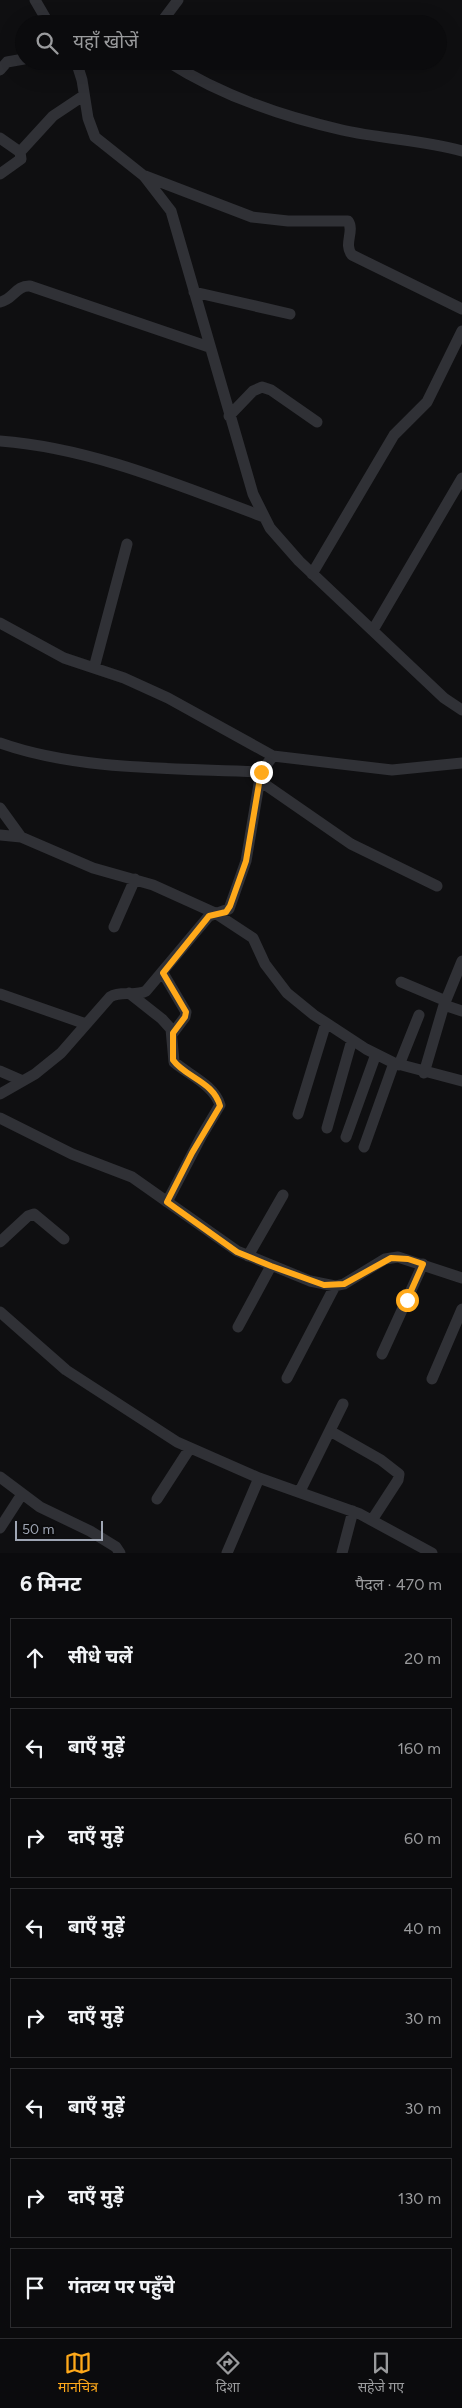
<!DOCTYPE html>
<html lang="hi">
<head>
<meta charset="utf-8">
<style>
  body { margin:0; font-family:Figtree,"Noto Sans Devanagari",sans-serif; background:#19191b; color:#f1f3f6 }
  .scale { position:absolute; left:15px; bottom:12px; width:88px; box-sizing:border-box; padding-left:5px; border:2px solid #9fa6b4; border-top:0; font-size:14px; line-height:18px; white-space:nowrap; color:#9fa6b4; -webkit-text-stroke:4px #0b0b0c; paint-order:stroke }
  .stop { position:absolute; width:15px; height:15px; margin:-11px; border:4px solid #ffa91a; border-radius:50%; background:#fff }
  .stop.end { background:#ffa91a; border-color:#fff; box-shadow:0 1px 5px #0008 }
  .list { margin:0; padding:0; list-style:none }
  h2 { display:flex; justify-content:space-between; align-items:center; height:65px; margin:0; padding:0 20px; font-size:21px }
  h2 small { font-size:16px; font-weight:400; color:#9a9b9d }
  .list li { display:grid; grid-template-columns:32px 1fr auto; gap:15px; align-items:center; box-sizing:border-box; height:80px; margin:0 10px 10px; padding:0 10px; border:1px solid #2b2b2e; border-radius:0px }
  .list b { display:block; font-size:19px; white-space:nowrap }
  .list em { font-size:16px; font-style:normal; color:#9a9b9d }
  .icon { flex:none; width:28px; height:28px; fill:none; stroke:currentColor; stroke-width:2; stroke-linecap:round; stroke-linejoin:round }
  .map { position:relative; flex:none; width:462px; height:1553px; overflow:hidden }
  .search { position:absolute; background:#0b0b0d; box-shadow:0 5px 20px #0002; left:15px; right:15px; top:15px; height:55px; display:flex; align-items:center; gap:12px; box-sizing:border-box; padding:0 18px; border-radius:28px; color:#9a9b9d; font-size:19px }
  .sheet { height:785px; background:#0b0b0d }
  nav { display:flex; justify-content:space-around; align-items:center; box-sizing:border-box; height:70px; border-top:1px solid #2b2b2e; background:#0b0b0d; font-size:14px; color:#9a9b9d }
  nav a { display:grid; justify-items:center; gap:2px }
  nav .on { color:#ffa91a }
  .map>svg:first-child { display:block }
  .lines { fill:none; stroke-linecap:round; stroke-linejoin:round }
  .minor { stroke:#303136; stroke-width:11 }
  .route { stroke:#ffa91a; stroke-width:6 }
</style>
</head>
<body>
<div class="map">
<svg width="462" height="1553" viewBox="0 0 462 1553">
  <rect width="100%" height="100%" fill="#0f0f11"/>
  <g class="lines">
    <path class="minor" d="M35,0L49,24
      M160,24L178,0
      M62,61L78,64L86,61
      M76,61L82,80L88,118L95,137L144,176L171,211L253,494L270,528L299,561L444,698L462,710
      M167,61C220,95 280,116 342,130C382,139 423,140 462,151
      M0,70L7,62L24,59
      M0,138L20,152L53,116L83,96
      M0,174L21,159L20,152
      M145,176L252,217L288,221H348C355,231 343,244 352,255L462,309
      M194,292L290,314
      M0,302C13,300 16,285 30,286L209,347
      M229,416L253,391L262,387L271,390L317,422
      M0,441C92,448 178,485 264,517
      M312,574L394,435L427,402L462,331
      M0,623L64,658L124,678L168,698L273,756
      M373,630L462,478
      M94,668L127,544
      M0,743C78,771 178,768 261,772
      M260,781L351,844L437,886
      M0,808L21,837
      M0,835L21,837L93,868L153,885L215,913L253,938L265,964L287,993L314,1015L366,1049L394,1063L462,1081
      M114,927L135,879
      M163,973L186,1012L185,1017L173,1033
      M401,982L446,1001
      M129,993L162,1019L171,1029L174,1062C189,1075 214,1085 220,1105L201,1137L167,1202
      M0,994L86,1024
      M444,1005L462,1011
      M399,1065L419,1015
      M0,1071L23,1081
      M424,1073L444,1005L462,961
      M0,1094L35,1074L61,1053L110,997C122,990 134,997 146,991L209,916L229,909L246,861L261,772L273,756L392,770L462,763
      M298,1114L326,1023
      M0,1118L72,1154L132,1177L237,1251L310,1281L335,1286L344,1284L385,1259L398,1257L462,1278
      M327,1128L352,1040
      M346,1137L376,1054
      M364,1147L394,1063
      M0,1242L28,1216L34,1214L64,1239
      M248,1256L283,1195
      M0,1312L66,1370L177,1442L259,1478L360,1514L432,1553
      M238,1327L271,1266
      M382,1354L423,1264
      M287,1378L335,1286
      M432,1379L462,1309
      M330,1431L381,1460L399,1474L398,1480L372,1520
      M0,1477L40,1507L90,1531L116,1547L120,1553
      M300,1491L343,1404
      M157,1499L190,1448
      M0,1528L22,1494
      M227,1553L259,1478
      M342,1553L353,1511"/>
  </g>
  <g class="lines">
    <path class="route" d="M261,772L246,861L230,906L226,912L209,916L163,973L186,1012L185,1017L173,1033V1060C185,1077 214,1082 220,1106L192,1153L167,1202L237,1252L271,1266L324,1285L344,1284L391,1258L408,1259L423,1264L407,1300"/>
  </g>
</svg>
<div class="scale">50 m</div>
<div class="stop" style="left:407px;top:1300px"></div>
<div class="stop end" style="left:261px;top:772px"></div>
<div class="search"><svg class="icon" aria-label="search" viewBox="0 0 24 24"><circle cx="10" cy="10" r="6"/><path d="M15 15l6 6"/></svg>यहाँ खोजें</div>
</div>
<section class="sheet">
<h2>6 मिनट<small>पैदल · 470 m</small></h2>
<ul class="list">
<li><svg class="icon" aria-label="ahead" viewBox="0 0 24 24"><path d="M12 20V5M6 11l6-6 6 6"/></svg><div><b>सीधे चलें</b></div><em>20 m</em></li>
<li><svg class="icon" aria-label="left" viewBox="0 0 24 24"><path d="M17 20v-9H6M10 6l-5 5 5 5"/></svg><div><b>बाएँ मुड़ें</b></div><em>160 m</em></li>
<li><svg class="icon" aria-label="right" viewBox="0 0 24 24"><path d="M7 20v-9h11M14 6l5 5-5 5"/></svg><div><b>दाएँ मुड़ें</b></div><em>60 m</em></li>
<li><svg class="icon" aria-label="left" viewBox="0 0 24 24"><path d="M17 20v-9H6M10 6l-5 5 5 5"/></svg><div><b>बाएँ मुड़ें</b></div><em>40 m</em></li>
<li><svg class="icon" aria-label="right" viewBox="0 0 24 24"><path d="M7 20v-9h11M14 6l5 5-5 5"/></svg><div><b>दाएँ मुड़ें</b></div><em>30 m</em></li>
<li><svg class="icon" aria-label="left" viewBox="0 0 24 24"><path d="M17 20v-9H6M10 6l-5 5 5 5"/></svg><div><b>बाएँ मुड़ें</b></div><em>30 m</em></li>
<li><svg class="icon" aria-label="right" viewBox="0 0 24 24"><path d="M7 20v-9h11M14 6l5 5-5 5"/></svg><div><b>दाएँ मुड़ें</b></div><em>130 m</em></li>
<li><svg class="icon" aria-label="arrive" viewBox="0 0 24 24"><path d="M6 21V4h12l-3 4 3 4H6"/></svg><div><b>गंतव्य पर पहुँचे</b></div></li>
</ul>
</section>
<nav>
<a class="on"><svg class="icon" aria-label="map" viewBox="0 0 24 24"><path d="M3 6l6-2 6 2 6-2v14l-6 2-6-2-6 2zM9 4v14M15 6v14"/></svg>मानचित्र</a>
<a><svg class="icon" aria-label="directions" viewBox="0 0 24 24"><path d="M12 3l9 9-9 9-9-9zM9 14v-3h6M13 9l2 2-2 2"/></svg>दिशा</a>
<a><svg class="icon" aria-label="saved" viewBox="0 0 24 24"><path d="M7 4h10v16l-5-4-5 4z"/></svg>सहेजे गए</a>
</nav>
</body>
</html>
